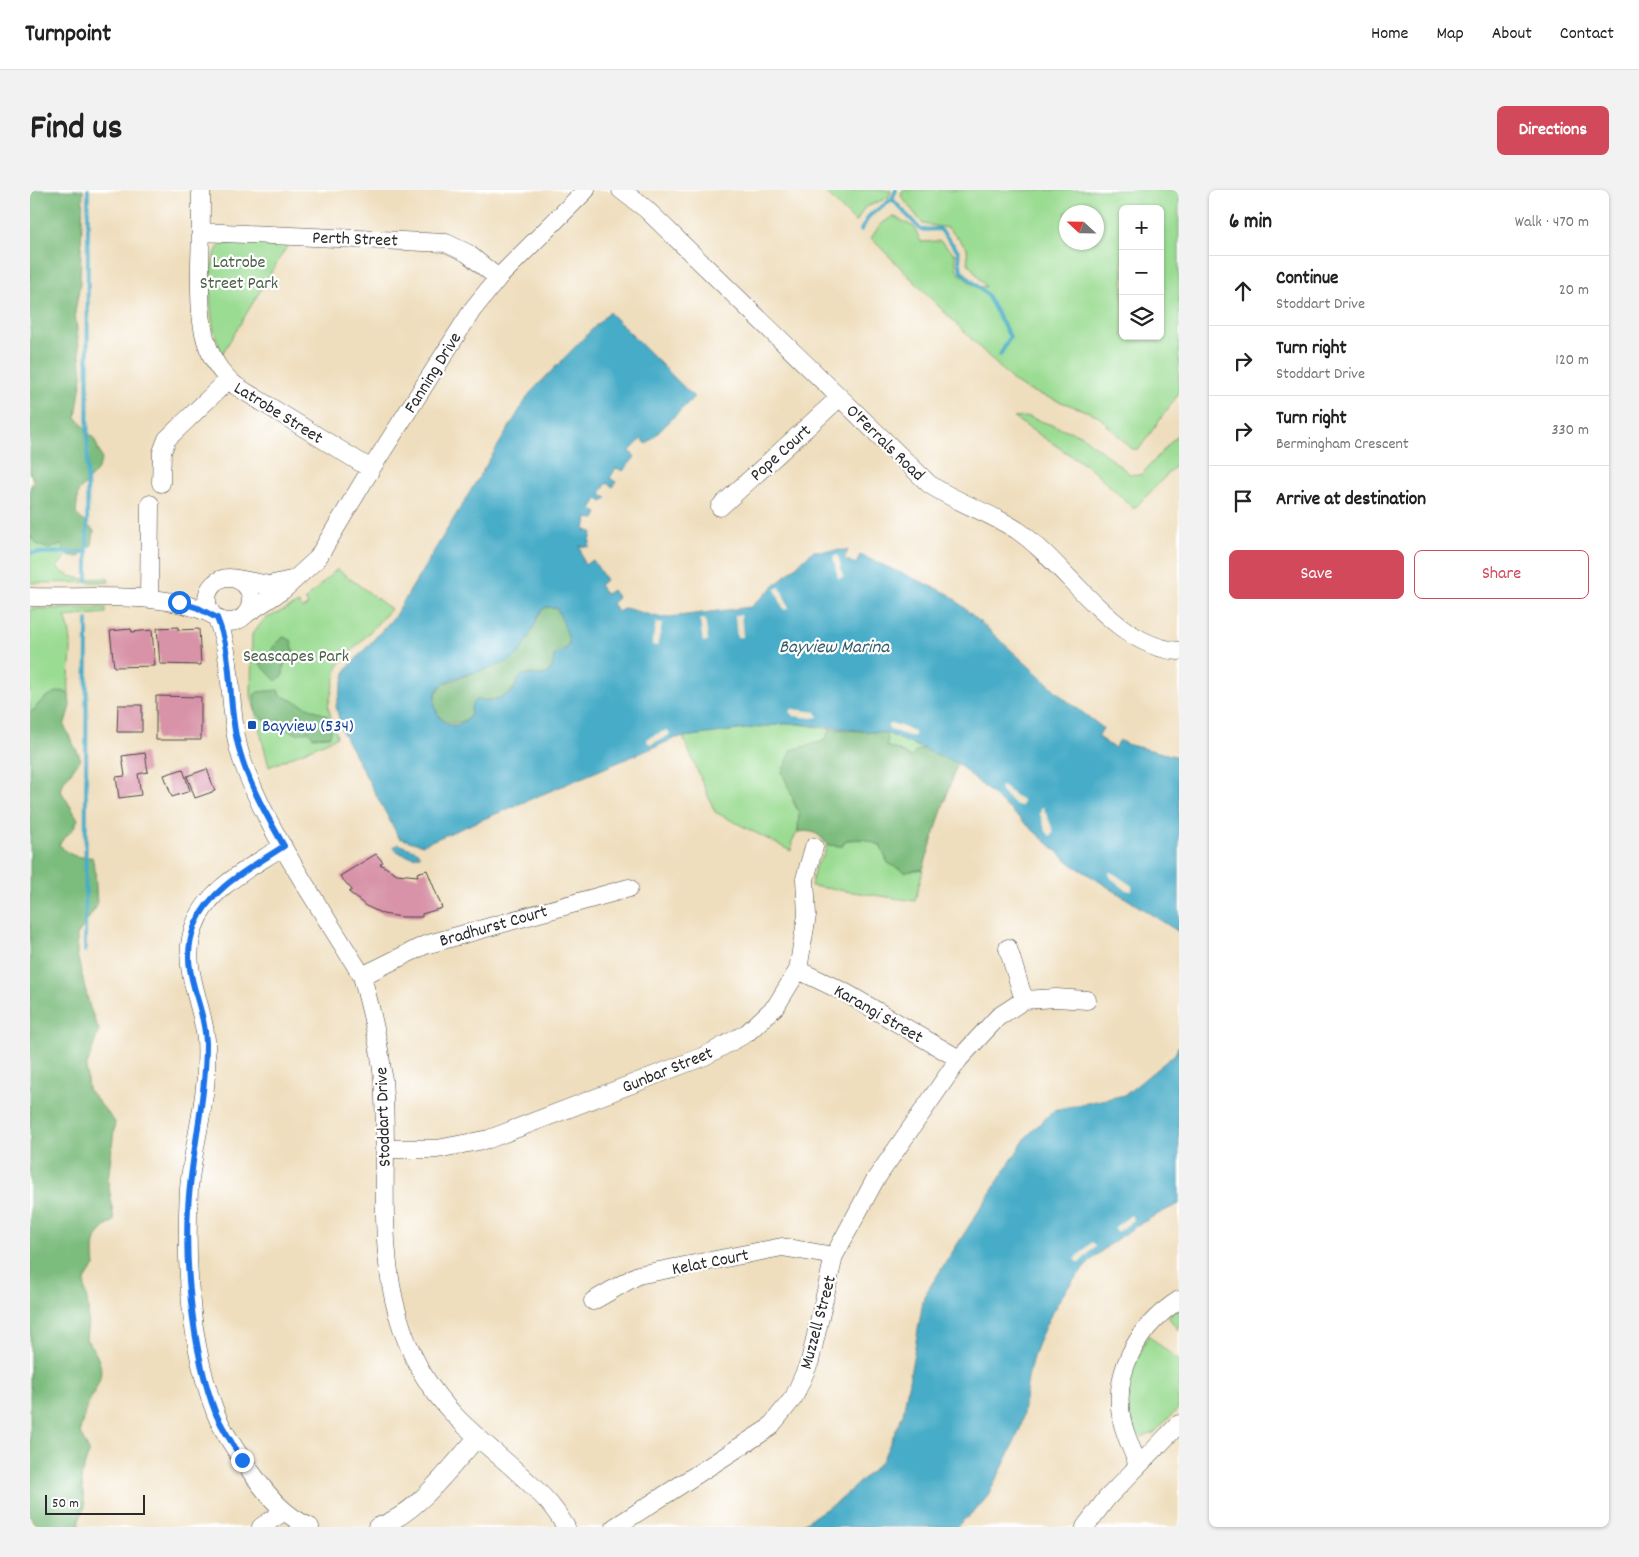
<!DOCTYPE html>
<html lang="en">
<head>
<meta charset="utf-8">
<style>
  body { margin:0; font-family:Dekko,sans-serif; background:#f2f2f2; color:#222 }
  .controls { position:absolute; right:15px; top:15px; display:grid; overflow:hidden; border-radius:8px; box-shadow:0 1px 4px #0004 }
  .controls button { width:45px; height:45px; display:grid; place-items:center; padding:0; border:0; border-bottom:1px solid #e0e0e0; background:#fff; color:#222; font:25px sans-serif }
  .compass { position:absolute; left:1029px; top:15px; width:45px; height:45px; border-radius:50%; background:#fff; box-shadow:0 1px 4px #0004; rotate:292deg }
  .scale { position:absolute; left:15px; bottom:12px; width:100px; box-sizing:border-box; padding-left:5px; border:2px solid #2b2b2b; border-top:0; font-size:14px; line-height:18px; white-space:nowrap; color:#2b2b2b; -webkit-text-stroke:4px #fff; paint-order:stroke }
  .stop { position:absolute; width:15px; height:15px; margin:-11px; border:4px solid #1a73e8; border-radius:50%; background:#fff }
  .stop.end { background:#1a73e8; border-color:#fff; box-shadow:0 1px 5px #0008 }
  .list { margin:0; padding:0; list-style:none }
  h2 { display:flex; justify-content:space-between; align-items:center; height:65px; margin:0; padding:0 20px; font-size:21px }
  h2 small { font-size:16px; font-weight:400; color:#767676 }
  .list li { display:grid; grid-template-columns:32px 1fr auto; gap:15px; align-items:center; box-sizing:border-box; height:70px; padding:0 20px; border-top:1px solid #e0e0e0 }
  .list b { display:block; font-size:19px; white-space:nowrap }
  .list p { margin:0; font-size:16px; white-space:nowrap; color:#767676 }
  .list em { font-size:16px; font-style:normal; color:#767676 }
  .actions { display:flex; gap:10px; padding:15px 20px }
  .actions a { flex:1; padding:11px 0; border:1px solid #d1495b; border-radius:8px; text-align:center; font-size:18px; color:#d1495b }
  .actions .main { background:#d1495b; color:#fff }
  .icon { flex:none; width:28px; height:28px; fill:none; stroke:currentColor; stroke-width:2; stroke-linecap:round; stroke-linejoin:round }
  .map { position:relative; flex:none; width:1149px; height:1337px; overflow:hidden; border-radius:8px }
  header { display:flex; align-items:center; gap:30px; box-sizing:border-box; height:70px; padding:0 25px; background:#fff; border-bottom:1px solid #e0e0e0 }
  header strong { font-size:24px }
  nav { display:flex; gap:28px; margin-inline-start:auto; font-size:18px }
  .intro { display:flex; align-items:center; justify-content:space-between; box-sizing:border-box; height:120px; padding:0 30px }
  h1 { margin:0; font-size:35px }
  .button { padding:12px 22px; border-radius:8px; background:#d1495b; color:#fff; font-size:18px; font-weight:700 }
  main { display:flex; gap:30px; padding:0 30px }
  aside { flex:1; background:#fff; border-radius:8px; box-shadow:0 1px 4px #0004 }
  .map>svg:first-child { display:block }
  .green { fill:#9bdc93; stroke:#63845f; fill-rule:evenodd }
  .forest { fill:#7cbc7d; stroke:#547454 }
  .water { fill:#47acc7; stroke:#396c79; fill-rule:evenodd }
  .pier { fill:#efdebd }
  .lines { fill:none; stroke-linecap:round; stroke-linejoin:round }
  .stream { stroke:#47acc7; stroke-width:4 }
  .building { fill:#d893a8 }
  .minor-casing { stroke:#484641; stroke-width:19 }
  .minor { stroke:#fff; stroke-width:18 }
  .route { stroke:#1a73e8; stroke-width:6 }
  .transit-dot { fill:#1a4fb4; stroke:#fff; stroke-width:2 }
  .labels { text-anchor:middle; stroke-width:4.5; stroke-linejoin:round; paint-order:stroke }
  .street-label { font-size:18px; fill:#2b2b2b; stroke:#fff }
  .park-label { font-size:18px; fill:#4d604a; stroke:#fff }
  .transit-label { font-size:18px; fill:#164399; stroke:#fff; text-anchor:start }
  .water-label { font-size:19px; font-style:italic; fill:#365f69; stroke:#fff }
</style>
</head>
<body>
<header>
<strong>Turnpoint</strong>
<nav><a>Home</a><a>Map</a><a>About</a><a>Contact</a></nav>
</header>
<div class="intro"><h1>Find us</h1><a class="button">Directions</a></div>
<main>
<div class="map">
<svg width="1149" height="1337" viewBox="0 0 1149 1337">
  <rect width="100%" height="100%" fill="#fff"/>
  <filter id="ink" filterUnits="userSpaceOnUse"><feTurbulence type="fractalNoise" baseFrequency=".02" numOctaves="2"/><feDisplacementMap in="SourceGraphic" scale="10" xChannelSelector="R" yChannelSelector="G"/><feConvolveMatrix kernelMatrix="1 2 1 2 8 2 1 2 1" color-interpolation-filters="sRGB"/></filter>
  <filter id="wash" filterUnits="userSpaceOnUse"><feTurbulence type="fractalNoise" baseFrequency=".0096" numOctaves="4" result="noise"/><feDisplacementMap in="SourceGraphic" scale="20" xChannelSelector="R" yChannelSelector="G"/><feGaussianBlur stdDeviation="1.12" result="paint"/><feColorMatrix in="noise" values="0 0 0 0 0 0 0 0 0 0 0 0 0 0 0 0 0 1.4 0 .05"/><feComposite in="paint" operator="in"/></filter>
  <g filter="url(#wash)">
    <rect width="100%" height="100%" fill="#efdebd"/>
    <path class="green" d="M793,0H861L859,7L834,18L826,33Z
      M873,0H1149V203L1109,259H1102L1067,225L995,199L982,190L841,48L850,35L863,26L884,37L891,52L910,51L925,64L927,81L944,96L956,97L938,73L937,58L918,38L893,34L871,6ZM1093,19H1130V146H1093ZM1036,22H1066V52H1036Z
      M192,53H259L192,164C188,153 183,141 182,129C180,109 177,67 192,53Z
      M999,227L1051,245L1100,284L1111,285L1149,243V272L1104,319L1063,280L984,228Z
      M0,346L8,355H31L37,365L27,377C41,392 60,389 78,388L79,392L0,393Z
      M307,379L361,419L308,476L298,517L307,547L239,577L221,505L222,444L235,429L269,413L272,419L278,415L275,410Z
      M76,418V423L35,427C47,455 37,476 39,504C23,498 10,511 0,524V419Z
      M761,533L801,539L794,551L762,560L763,612L769,623L768,642L762,651L761,661L685,622L653,547Z
      M856,543L894,559L886,561L882,568L868,560L855,556L858,549Z
      M834,649L850,655L858,673L875,682L893,679L885,711L781,696L785,677L794,665L797,655L812,656L816,650Z
      M1149,1118V1140L1137,1126Z
      M1118,1145L1149,1171V1218L1124,1243L1112,1247L1098,1234L1099,1187Z"/>
    <path class="forest" d="M0,0H53L50,94L45,122L52,186L46,227L65,250L72,269L67,281L48,302L46,324L64,341L62,355L49,367L37,365L31,355L19,359L8,355L0,346V297L4,292L0,282Z
      M516,417L526,418L530,422L540,450L537,458L528,461L523,468L525,475L514,486L500,484L488,489C483,509 463,511 446,510L442,514L440,527C411,547 392,511 414,494L488,465L511,421Z
      M253,447L261,450L265,465L254,474L253,485L246,491L230,474V468L240,466L243,457Z
      M248,500L250,505L298,526L302,537L300,546L283,547L278,541L267,544L254,538L251,530C238,529 229,533 225,518C224,513 225,510 224,505L228,502Z
      M32,501L39,504L40,516L34,536L51,569L34,591L31,601L48,629L44,638L29,654C39,666 47,668 62,667L65,679L67,716L47,745V765L60,818L69,840L56,878L58,899L85,932L78,990L84,1031C63,1044 63,1053 65,1076C49,1094 56,1097 58,1117C59,1127 57,1139 56,1149C87,1189 61,1193 53,1230C52,1233 50,1238 50,1241C51,1247 57,1256 59,1262L51,1287L55,1317L49,1330V1337H8L0,1327V524C9,513 18,503 32,501Z
      M801,539L856,543L858,549L856,556L868,560L881,568L886,561L894,559L927,573L893,679L875,682L858,673L850,655L834,649L816,650L812,656L797,655C789,643 783,640 768,642L769,623L752,582L762,560L794,551Z"/>
    <path class="water" d="M579,122L664,207L617,254L611,249L600,261L605,267L593,281L586,278L580,288L586,292L583,297L577,293L570,303L577,307L573,312L567,309L561,319L568,323L565,329L557,328L555,340L562,342L559,357L550,356L554,375L563,370L576,390L569,395L576,404L582,400L588,408L582,413L588,422L595,418L632,428L721,417L783,361L818,360L814,369L826,374L830,365L919,404L1035,509L1073,538L1068,547L1084,558L1090,550L1096,554L1149,567V742L1040,673L927,573L856,543L761,533L646,548L392,655L369,648L312,541L306,516L316,480L364,427L500,203ZM516,417L526,418C529,421 541,451 539,454C538,460 528,462 524,466C522,492 511,483 492,485L482,502L463,511L446,510L442,514L440,527C435,531 429,535 423,535C407,534 399,509 409,498C424,481 471,482 487,465C497,455 504,434 511,421Z
      M368,654L387,661L390,666C380,668 370,665 363,657Z
      M1149,855V1014C1078,1046 1032,1086 1005,1161C996,1187 996,1210 991,1236C989,1245 960,1304 954,1311C946,1320 935,1329 926,1337H768L811,1309L852,1271L873,1224L894,1106L997,946L1024,920L1095,905L1145,864Z"/>
    <path class="pier" d="M808,365L813,387L808,388L803,366Z
      M750,397L759,418L754,420L745,399Z
      M705,425H711L713,447H707Z
      M675,429L678,451L673,452L670,430Z
      M626,433L632,434L627,456L622,455Z
      M762,519L786,522L788,527L782,528L764,526L760,522Z
      M861,533L884,541L885,546H879L861,540L857,536Z
      M637,540L640,543L638,546L621,554L617,552L618,548Z
      M972,596L993,611L992,616L986,615L972,603L970,597Z
      M1013,617L1024,642L1020,646L1016,641L1010,624L1011,618Z
      M1080,681L1102,696V701L1096,700L1081,688L1079,684Z
      M1101,1025L1104,1030L1087,1042L1084,1038Z
      M1062,1052L1066,1056L1049,1073L1045,1069Z"/>
    <g class="lines">
      <path class="stream" d="M866,0L862,9L891,40L910,39L928,61L931,81L957,105L980,147L970,165
        M831,40L839,26L862,9
        M0,363L57,362
        M57,391L58,0
        M55,761L57,430"/>
    </g>
    <g id="blocks">
      <path class="building" d="M148,437V440L169,439L171,475L130,474L127,438Z
        M101,439L102,442L122,440L125,476L84,477L80,441Z
        M126,506L171,507V550H126Z
        M88,515H112V542H87Z
        M115,563L118,582L108,584L111,605L89,608L86,587L95,586L92,566Z
        M153,579L160,601L142,607L134,585Z
        M177,579L185,601L165,608L157,586Z
        M346,664L353,672L350,674L367,684L388,686L387,683L397,680L412,718L392,724V727H372L353,724L336,716L319,702L322,700L310,686Z"/>
    </g>
  </g>
  <g filter="url(#ink)">
    <use href="#blocks" fill-opacity="0" stroke="#484641" stroke-width="1"/>
    <g class="lines">
      <defs>
        <path id="minor" d="M171,0C171,24 171,49 170,73C170,119 167,165 206,196L341,279
          M591,0L616,19L899,294C927,313 959,322 987,340C1038,375 1083,457 1149,461
          M171,42L416,53L437,63L468,88
          M131,293L132,262L137,249L198,190
          M690,317L809,208
          M177 410a22 22 0 1 1 44 0a22 22 0 1 1-44 0Z
          M208,389L239,395L261,390
          M0,407C54,409 136,400 183,425
          M119,409L120,314
          M216,424L253,400L287,369L341,279L443,119L468,88L556,0
          M187,429C205,473 197,521 211,567C236,641 291,718 332,786C341,820 350,855 353,890C361,992 338,1093 394,1186C425,1238 479,1268 519,1313C525,1320 531,1329 536,1337
          M253,656C221,678 178,697 164,737C150,779 172,809 176,850C177,861 176,873 176,885C174,923 162,961 159,999C155,1073 159,1154 186,1224C195,1246 210,1267 224,1286C240,1308 255,1326 280,1337
          M978,758L994,810
          M768,780L816,803L929,869
          M332,786L395,755L599,698
          M354,959H407L459,949L675,866L717,843L746,816L768,780L777,725L775,689L784,657
          M563,1111L608,1085L752,1057L804,1066
          M1108,1275C1103,1262 1097,1249 1093,1235C1080,1185 1107,1137 1149,1110
          M231,1337L253,1322
          M347,1337C387,1325 420,1277 448,1247
          M585,1337L739,1238L764,1207L780,1171L804,1066L845,990L929,869L968,827L994,810L1026,808L1057,810
          M1055,1337L1077,1308L1149,1234"/>
      </defs>
      <use href="#minor" class="minor-casing"/>
      <use href="#minor" class="minor"/>
    </g>
  </g>
  <g class="lines" filter="url(#ink)">
    <path class="route" d="M149,412L168,418L187,428C203,466 198,507 206,546C214,586 234,621 254,656C221,678 181,697 165,735C147,781 175,810 176,853C176,902 165,948 160,996C152,1062 162,1163 186,1224C193,1240 204,1255 212,1270"/>
  </g>
  <rect class="transit-dot" x="217" y="530" width="10" height="10" rx="2.5"/>
  <g class="labels">
    <g class="street-label">
      <text transform="translate(325 48) rotate(2)" y="6">Perth Street</text>
      <text transform="translate(402 182) rotate(-58)" y="6">Fanning Drive</text>
      <text transform="translate(249 222) rotate(32)" y="6">Latrobe Street</text>
      <text transform="translate(856 252) rotate(44)" y="6">O'Ferrals Road</text>
      <text transform="translate(750 262) rotate(-42)" y="6">Pope Court</text>
      <text transform="translate(463 735) rotate(-16)" y="6">Bradhurst Court</text>
      <text transform="translate(849 823) rotate(30)" y="6">Karangi Street</text>
      <text transform="translate(637 879) rotate(-22)" y="6">Gunbar Street</text>
      <text transform="translate(352 927) rotate(-92)" y="6">Stoddart Drive</text>
      <text transform="translate(680 1071) rotate(-11)" y="6">Kelat Court</text>
      <text transform="translate(787 1132) rotate(-75)" y="6">Muzzell Street</text>
    </g>
    <g class="park-label">
      <text x="209" y="77">Latrobe<tspan x="209" dy="21">Street Park</tspan></text>
      <text x="266" y="471">Seascapes Park</text>
    </g>
    <g class="transit-label">
      <text x="232" y="541">Bayview (534)</text>
    </g>
    <g class="water-label">
      <text x="804" y="462">Bayview Marina</text>
    </g>
  </g>
</svg>
<div class="controls">
<button>+</button>
<button>−</button>
<button><svg class="icon" aria-label="layers" viewBox="0 0 24 24"><path d="M12 4l9 5-9 5-9-5zM3 14l9 5 9-5"/></svg></button>
</div>
<svg class="compass" viewBox="-18 -18 36 36"><path d="M0-13l5 13h-10z" fill="#e53935"/><path d="M0 13l5-13h-10z" fill="#767676"/></svg>
<div class="scale">50 m</div>
<div class="stop" style="left:149px;top:412px"></div>
<div class="stop end" style="left:212px;top:1270px"></div>
</div>
<aside>
<h2>6 min<small>Walk · 470 m</small></h2>
<ul class="list">
<li><svg class="icon" aria-label="ahead" viewBox="0 0 24 24"><path d="M12 20V5M6 11l6-6 6 6"/></svg><div><b>Continue</b><p>Stoddart Drive</p></div><em>20 m</em></li>
<li><svg class="icon" aria-label="right" viewBox="0 0 24 24"><path d="M7 20v-9h11M14 6l5 5-5 5"/></svg><div><b>Turn right</b><p>Stoddart Drive</p></div><em>120 m</em></li>
<li><svg class="icon" aria-label="right" viewBox="0 0 24 24"><path d="M7 20v-9h11M14 6l5 5-5 5"/></svg><div><b>Turn right</b><p>Bermingham Crescent</p></div><em>330 m</em></li>
<li><svg class="icon" aria-label="arrive" viewBox="0 0 24 24"><path d="M6 21V4h12l-3 4 3 4H6"/></svg><div><b>Arrive at destination</b></div></li>
</ul>
<div class="actions"><a class="main">Save</a><a>Share</a></div>
</aside>
</main>
</body>
</html>
